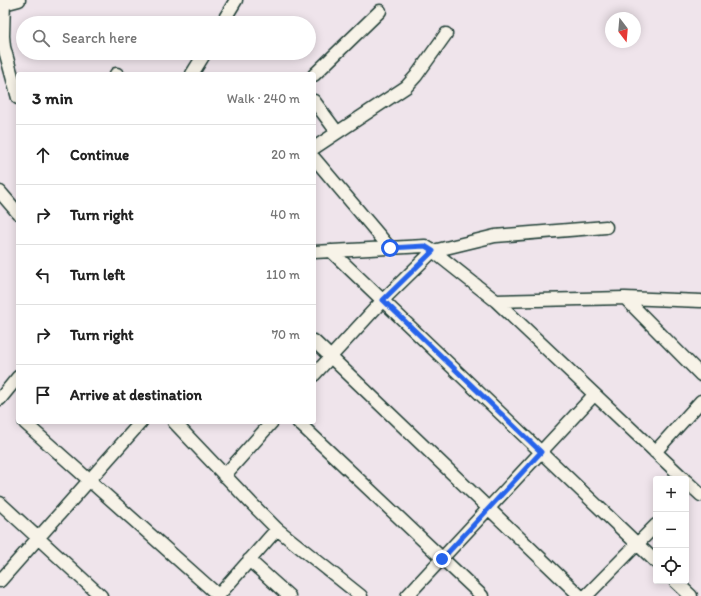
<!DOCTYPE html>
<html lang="en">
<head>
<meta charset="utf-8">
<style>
  body { margin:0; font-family:Itim,sans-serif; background:#f6f6f6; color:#222 }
  .controls { position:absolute; right:12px; bottom:12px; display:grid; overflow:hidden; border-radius:4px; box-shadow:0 2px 10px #0003 }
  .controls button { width:36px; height:36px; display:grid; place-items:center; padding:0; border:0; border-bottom:1px solid #e0e0e0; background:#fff; color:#222; font:20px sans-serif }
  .compass { position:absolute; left:605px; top:12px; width:36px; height:36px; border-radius:50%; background:#fff; box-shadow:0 2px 10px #0003; rotate:164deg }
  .stop { position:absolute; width:12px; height:12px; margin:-9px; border:3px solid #2563eb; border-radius:50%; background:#fff }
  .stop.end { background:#2563eb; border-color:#fff; box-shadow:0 1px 4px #0008 }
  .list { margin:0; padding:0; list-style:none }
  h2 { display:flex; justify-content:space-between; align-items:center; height:52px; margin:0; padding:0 16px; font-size:17px }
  h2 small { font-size:13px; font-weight:400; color:#767676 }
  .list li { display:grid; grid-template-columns:26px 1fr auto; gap:12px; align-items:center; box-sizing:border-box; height:60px; padding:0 16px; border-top:1px solid #e0e0e0 }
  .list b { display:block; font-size:15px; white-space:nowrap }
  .list em { font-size:13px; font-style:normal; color:#767676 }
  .icon { flex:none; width:22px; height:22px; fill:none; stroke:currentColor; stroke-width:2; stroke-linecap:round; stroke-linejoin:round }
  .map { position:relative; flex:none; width:701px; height:596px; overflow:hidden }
  .search { position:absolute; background:#fff; box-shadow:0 2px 10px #0003; left:16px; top:16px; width:300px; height:44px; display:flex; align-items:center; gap:10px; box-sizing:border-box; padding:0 14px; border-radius:22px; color:#767676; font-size:15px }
  .panel { position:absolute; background:#fff; box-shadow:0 2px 10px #0003; left:16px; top:72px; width:300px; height:352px; border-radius:4px }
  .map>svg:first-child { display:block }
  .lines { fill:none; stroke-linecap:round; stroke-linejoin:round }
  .minor-casing { stroke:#1f3d34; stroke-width:15 }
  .minor { stroke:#f7f3e8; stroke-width:12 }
  .route { stroke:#2563eb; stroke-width:5 }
</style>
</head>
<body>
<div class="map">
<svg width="701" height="596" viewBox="0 0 701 596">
  <rect width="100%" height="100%" fill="#efe4eb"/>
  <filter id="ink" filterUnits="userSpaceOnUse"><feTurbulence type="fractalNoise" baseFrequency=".025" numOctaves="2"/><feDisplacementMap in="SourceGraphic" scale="8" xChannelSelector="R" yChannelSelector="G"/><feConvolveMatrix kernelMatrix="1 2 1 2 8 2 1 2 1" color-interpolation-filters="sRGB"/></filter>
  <g filter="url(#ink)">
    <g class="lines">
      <defs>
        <path id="minor" d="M4,0L3,36L4,47L18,98
          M4,4L19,0
          M222,23L236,0
          M116,74H117
          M192,74L205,53
          M314,75L380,11
          M314,101L337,132
          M314,148L406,87L416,76L446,34
          M314,158L390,248
          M0,192L18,213
          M331,251L656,562
          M314,252L425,246L433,251L495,236L606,227
          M625,298L701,375
          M496,301L625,298L701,301
          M314,341L580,596
          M314,375L383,300L433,251L496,301L684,479
          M0,399L18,377
          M174,422L251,503L277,529L361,596
          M298,422L482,596
          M25,423L219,596
          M655,452L701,401
          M224,476L272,422
          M686,481L701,495
          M0,503L101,596
          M249,560L289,596
          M0,581L141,422
          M675,581L691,596
          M218,596L277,529
          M407,596L594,395
          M586,596L656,525"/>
      </defs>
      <use href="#minor" class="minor-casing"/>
      <use href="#minor" class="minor"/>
    </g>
  </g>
  <g class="lines" filter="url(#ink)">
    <path class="route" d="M390,248L425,246L433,251L383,300L541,452L442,559"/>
  </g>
</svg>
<div class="controls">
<button>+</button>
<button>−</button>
<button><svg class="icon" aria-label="locate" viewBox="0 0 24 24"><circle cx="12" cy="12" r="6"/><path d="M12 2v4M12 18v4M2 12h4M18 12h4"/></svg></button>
</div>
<svg class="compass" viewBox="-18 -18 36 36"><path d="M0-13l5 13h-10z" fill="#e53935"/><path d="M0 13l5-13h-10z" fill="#767676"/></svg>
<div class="stop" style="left:390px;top:248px"></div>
<div class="stop end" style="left:442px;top:559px"></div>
<div class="search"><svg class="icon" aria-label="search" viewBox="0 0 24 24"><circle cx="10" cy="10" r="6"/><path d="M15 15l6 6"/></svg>Search here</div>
<section class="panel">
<h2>3 min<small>Walk · 240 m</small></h2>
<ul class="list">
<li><svg class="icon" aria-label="ahead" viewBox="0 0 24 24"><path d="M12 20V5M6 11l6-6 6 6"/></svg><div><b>Continue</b></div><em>20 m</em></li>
<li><svg class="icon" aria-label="right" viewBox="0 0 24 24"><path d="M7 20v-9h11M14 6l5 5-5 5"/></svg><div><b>Turn right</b></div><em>40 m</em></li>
<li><svg class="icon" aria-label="left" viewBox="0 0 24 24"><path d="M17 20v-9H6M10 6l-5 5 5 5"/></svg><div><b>Turn left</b></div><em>110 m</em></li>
<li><svg class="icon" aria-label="right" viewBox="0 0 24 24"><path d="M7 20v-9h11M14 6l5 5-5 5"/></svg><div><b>Turn right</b></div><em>70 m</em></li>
<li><svg class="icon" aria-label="arrive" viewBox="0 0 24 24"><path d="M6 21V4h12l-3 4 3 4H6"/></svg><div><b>Arrive at destination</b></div></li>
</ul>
</section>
</div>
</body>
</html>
